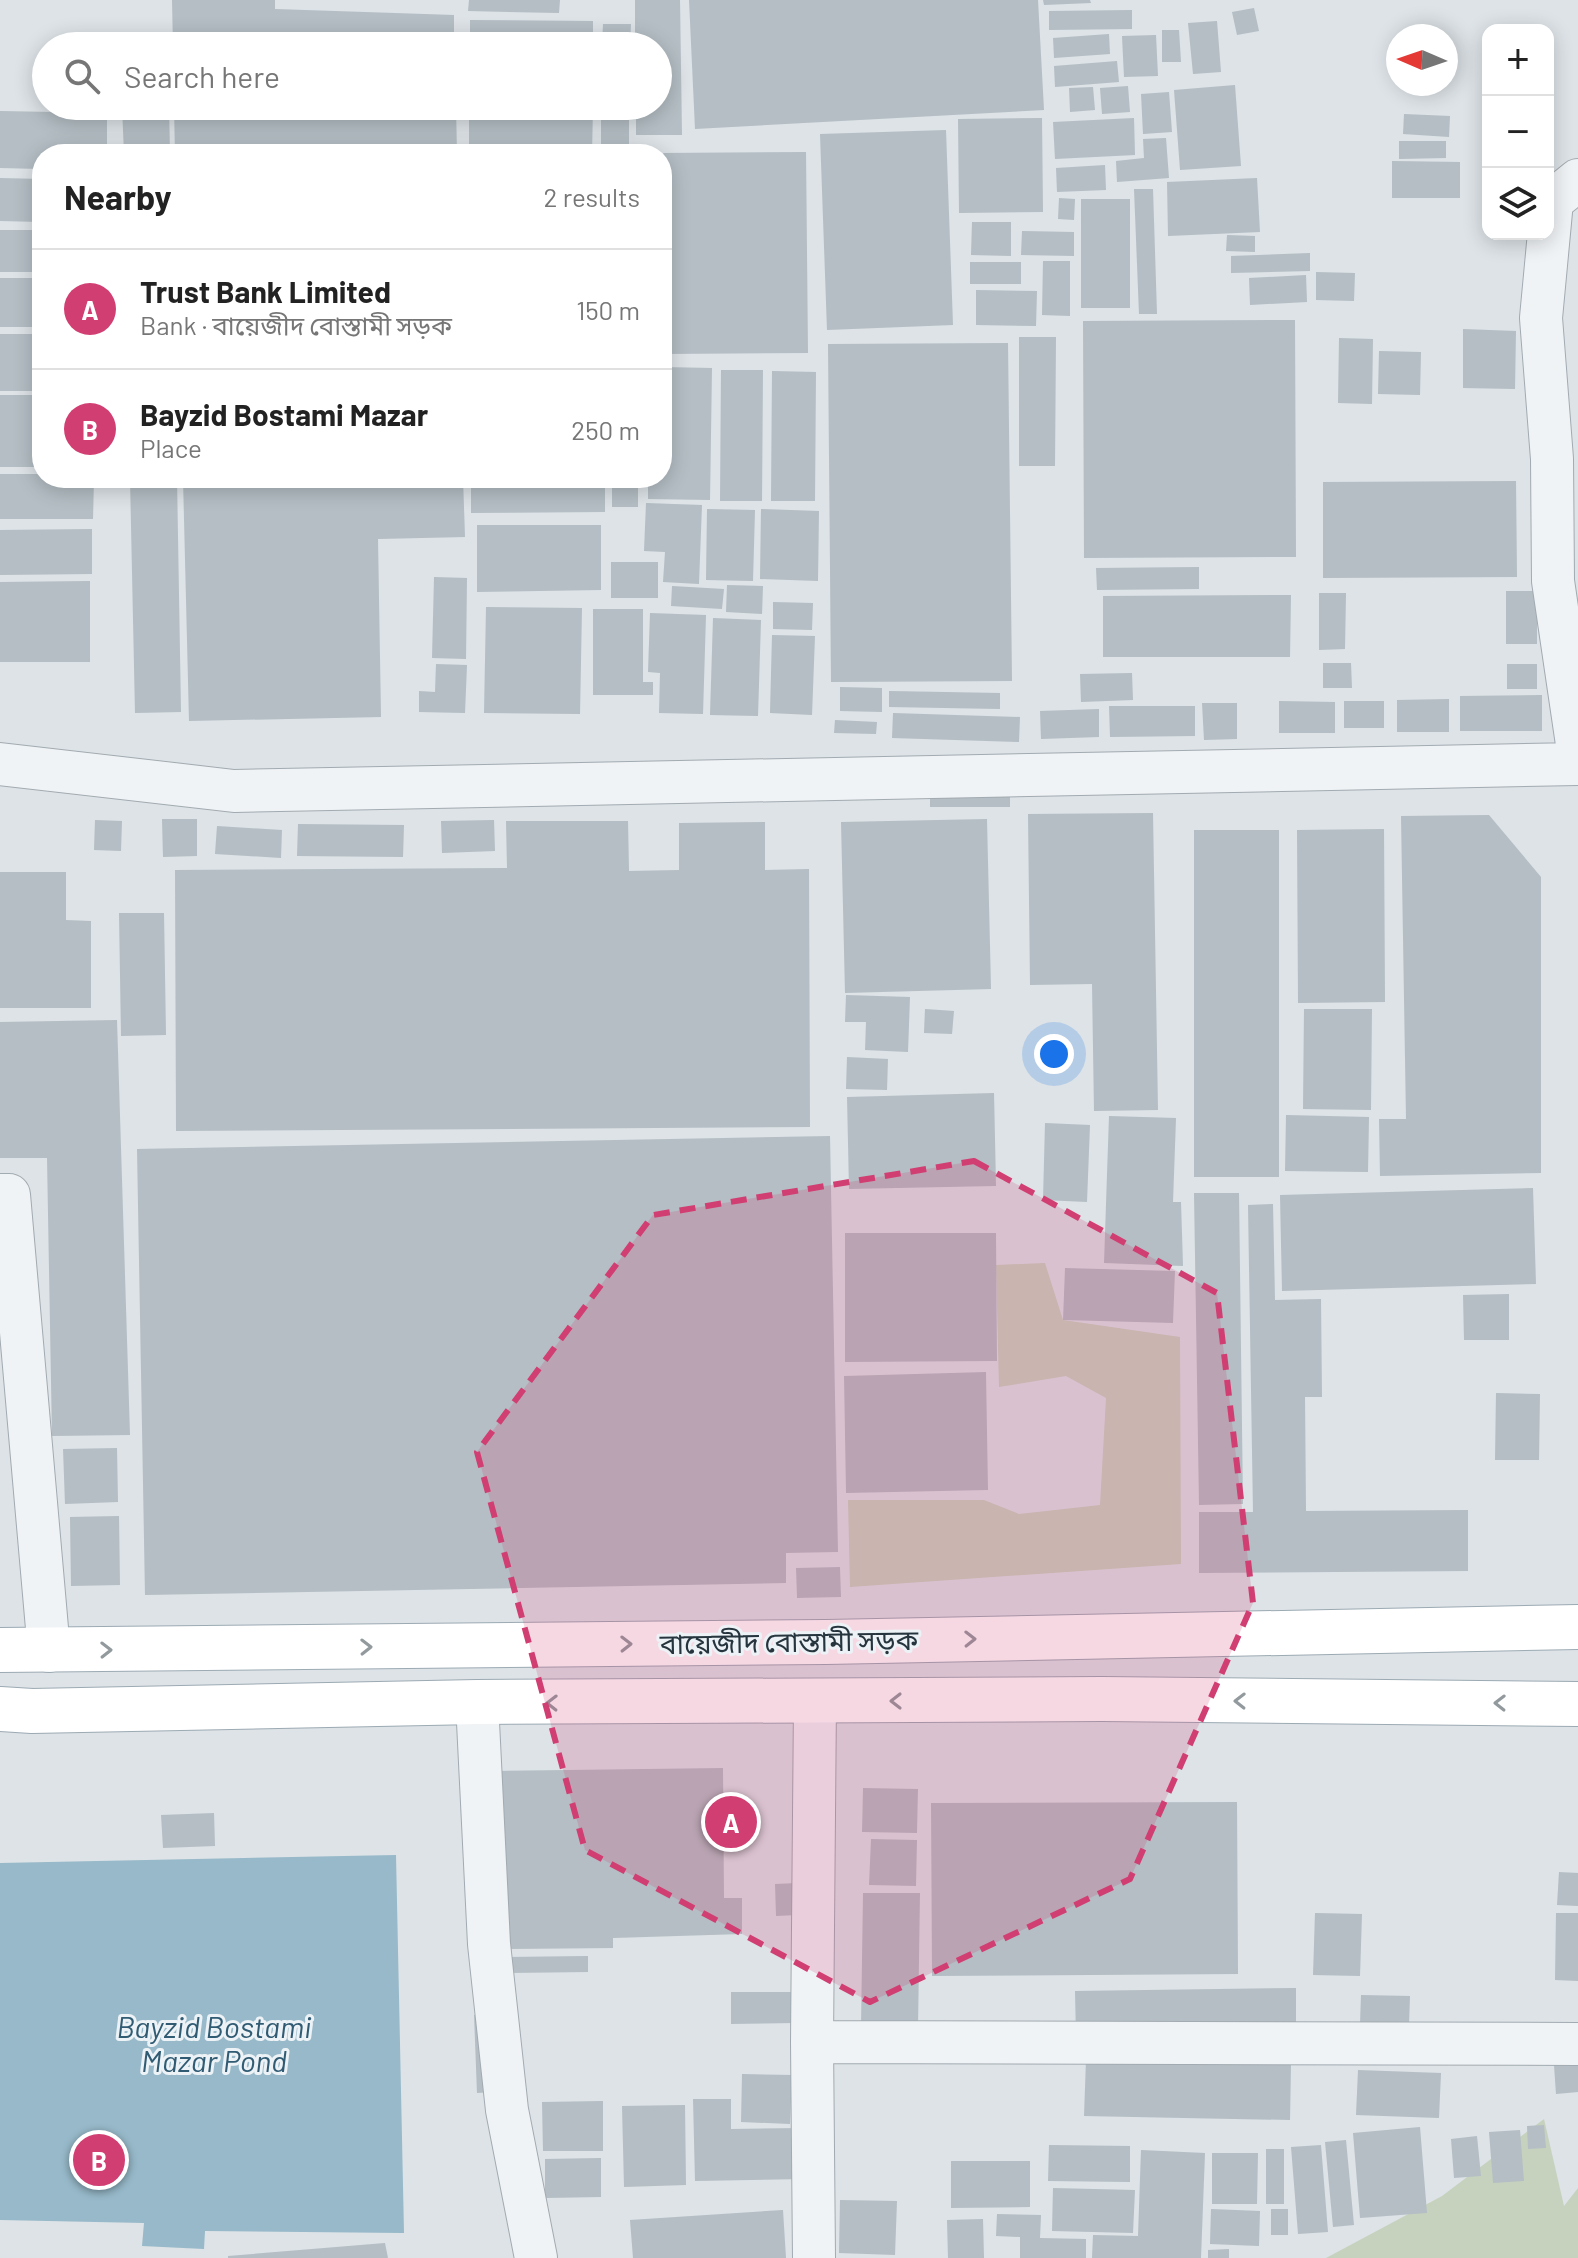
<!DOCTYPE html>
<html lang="en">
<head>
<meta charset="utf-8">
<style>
  body { margin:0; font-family:Barlow,"Noto Sans Bengali",sans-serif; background:#f2f2f2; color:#222 }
  .controls { position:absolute; right:24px; top:24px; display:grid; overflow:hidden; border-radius:16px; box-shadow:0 4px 20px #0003 }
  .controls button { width:72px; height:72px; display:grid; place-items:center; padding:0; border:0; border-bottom:2px solid #e0e0e0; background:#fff; color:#222; font:40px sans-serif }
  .compass { position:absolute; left:1386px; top:24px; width:72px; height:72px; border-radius:50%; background:#fff; box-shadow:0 4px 20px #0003; rotate:272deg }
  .you { position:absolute; left:1054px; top:1054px; width:28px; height:28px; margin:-20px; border:6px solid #fff; border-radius:50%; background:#1a73e8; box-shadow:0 0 0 12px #1a73e833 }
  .badge { display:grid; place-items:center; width:52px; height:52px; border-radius:50%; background:#d13e72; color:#fff; font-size:26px; font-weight:700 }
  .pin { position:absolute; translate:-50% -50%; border:4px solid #fff; box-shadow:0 2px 8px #0006 }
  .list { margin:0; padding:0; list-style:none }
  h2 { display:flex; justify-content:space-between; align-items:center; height:104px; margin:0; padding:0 32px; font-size:34px }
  h2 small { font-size:26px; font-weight:400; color:#767676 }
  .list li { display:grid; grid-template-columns:52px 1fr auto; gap:24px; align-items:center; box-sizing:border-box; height:120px; padding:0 32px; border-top:2px solid #e0e0e0 }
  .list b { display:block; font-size:30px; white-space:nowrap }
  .list p { margin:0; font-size:26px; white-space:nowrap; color:#767676 }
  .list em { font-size:26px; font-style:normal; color:#767676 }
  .icon { flex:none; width:44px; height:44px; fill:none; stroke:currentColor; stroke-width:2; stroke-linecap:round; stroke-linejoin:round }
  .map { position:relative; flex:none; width:1578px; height:2258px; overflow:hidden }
  .search { position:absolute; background:#fff; box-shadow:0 4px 20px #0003; left:32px; top:32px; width:640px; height:88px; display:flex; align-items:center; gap:20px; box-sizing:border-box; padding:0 28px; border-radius:44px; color:#767676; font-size:30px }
  .panel { position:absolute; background:#fff; box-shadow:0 4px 20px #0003; left:32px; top:144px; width:640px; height:344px; border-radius:32px }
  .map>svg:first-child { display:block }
  .green { fill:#c7d2be }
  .water { fill:#97b9c9 }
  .building { fill:#b4bec4 }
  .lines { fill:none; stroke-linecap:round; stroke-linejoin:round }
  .minor-casing { stroke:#a2abb1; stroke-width:44 }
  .primary-casing { stroke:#9caab3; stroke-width:46 }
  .minor { stroke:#f0f3f6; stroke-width:42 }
  .primary { stroke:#fff; stroke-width:44 }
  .oneway { stroke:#929a9e }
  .marked { fill:#d13e72; fill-opacity:0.2; stroke:#d13e72; stroke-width:6; stroke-dasharray:16 10; stroke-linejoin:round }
  .labels { text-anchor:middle; stroke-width:6; stroke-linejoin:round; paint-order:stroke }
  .street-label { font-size:28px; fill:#26343e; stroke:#ecf2f5 }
  .water-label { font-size:30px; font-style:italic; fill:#305b73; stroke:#ecf2f5 }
</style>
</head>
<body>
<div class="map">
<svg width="1578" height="2258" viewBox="0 0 1578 2258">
  <rect width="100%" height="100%" fill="#dde3e7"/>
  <path class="green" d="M1045,1263L1063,1320L1180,1337L1181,1564L850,1587L848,1500H984L1019,1514L1100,1505L1106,1398L1066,1376L999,1387L996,1265Z
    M1544,2119L1564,2206L1578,2188V2258H1326L1442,2196Z"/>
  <path class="water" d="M396,1855L404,2233L205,2231L204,2249L142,2246L144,2223L0,2220V1863Z"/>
  <path class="building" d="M172,0H275V9L454,15V46H173Z
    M469,0H560L559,13L468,11Z
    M635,0H680L682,135H636V106H658V46H635Z
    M689,0H1038L1044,110L695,129Z
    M1043,0H1090L1091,3L1044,5Z
    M1254,8L1259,31L1237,35L1232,12Z
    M1132,10V29L1049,30V11Z
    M470,20L593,21V46H470Z
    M1217,21L1221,72L1193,74L1188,23Z
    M603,24H631L630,46H602Z
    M1162,30H1179L1181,62H1162Z
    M1109,34L1110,54L1054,58L1053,38Z
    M1156,35L1158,76L1124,77L1122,36Z
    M1117,61L1119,82L1055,87L1054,66Z
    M1235,85L1241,166L1180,170L1174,90Z
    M1128,86L1130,112L1102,114L1100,88Z
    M1093,87L1095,110L1070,112L1069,88Z
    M1169,92L1172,132L1143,134L1141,94Z
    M122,106H169L170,154H124Z
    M174,106H456L457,154H175Z
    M469,106H593L592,154H469Z
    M601,106H629V154H601Z
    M0,111L107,113V154H42V169L0,168Z
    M1404,114L1450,116L1449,137L1403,134Z
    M1042,118L1043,212L959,213L958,119Z
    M1134,118L1135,155L1055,159L1053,122Z
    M946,130L953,325L827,330L820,134Z
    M1166,138L1169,178L1117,182L1116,161L1144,158L1143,139Z
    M1399,141H1446V158L1399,159Z
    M806,152L808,353L662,354V153Z
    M1392,161L1460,162V198H1392Z
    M1105,165L1106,190L1057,192L1056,168Z
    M0,178L42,179V222L0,221Z
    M1257,178L1260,232L1168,236L1167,182Z
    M1134,189H1153L1157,314H1139Z
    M1059,198L1075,199L1074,220L1058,219Z
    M1081,199H1130V308H1081Z
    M972,222H1011V256L971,255Z
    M0,230H42V272H0Z
    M1022,231L1074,232V256L1021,255Z
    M1227,235L1255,236V252L1226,251Z
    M1310,253V271L1231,273V256Z
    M1043,261H1070V316L1042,315Z
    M970,262H1021V284H970Z
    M1316,272L1355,273L1354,301L1316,300Z
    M1306,275L1307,302L1250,305L1249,278Z
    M0,278H42V327H0Z
    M976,290L1037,291L1036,326L976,325Z
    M1295,320L1296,557L1084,558L1083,321Z
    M1463,329L1516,331L1515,389L1463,388Z
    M0,334H42V391H0Z
    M1019,337H1056L1055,466H1019Z
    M1339,338L1373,339L1372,404L1338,403Z
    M1008,343L1012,681L831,682L828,344Z
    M1379,351L1421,352L1420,395L1378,394Z
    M662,367L712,368L710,500L648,499V478H662Z
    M721,370H763L762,501H720Z
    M772,371L816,372L815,501H771Z
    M0,395H42V467H0Z
    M0,474H42V478H94L93,519H0Z
    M130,478H177L181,712L135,713Z
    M183,478H463L465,537L378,539L381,717L189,721Z
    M471,478H605V512L471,513Z
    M612,478H638V507H612Z
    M1516,481L1517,577L1323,578V482Z
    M646,503L702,505L699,584L663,582L665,552L644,551Z
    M707,509L755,510L753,581L706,580Z
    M761,509L819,511L818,581L760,579Z
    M477,525H601V590L477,592Z
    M92,529V574L0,575V530Z
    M611,562H658V598H611Z
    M1199,567V589L1097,590L1096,568Z
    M434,577L467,578L466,659L432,658Z
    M90,581V662H0V582Z
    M727,585L763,586L762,614L726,612Z
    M672,586L724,589L722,609L671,606Z
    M1506,591H1537V644H1506Z
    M1319,593H1346L1345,649L1319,650Z
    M1291,595L1290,657H1103V596Z
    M773,602L813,603L812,630L773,629Z
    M486,607L582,608L580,714L484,713Z
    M593,609H643V682H653V695H593Z
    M650,613L706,615L703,714L659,713L660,673L648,672Z
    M713,618L761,620L758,716L710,715Z
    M772,635L815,636L812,715L770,713Z
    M1323,663H1351L1352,688H1323Z
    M436,664L467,665L465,713L419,712V691L435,692Z
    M1507,664H1537V689H1507Z
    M1132,673L1133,700L1081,702L1080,674Z
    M840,687L882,688V712L840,711Z
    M889,691L1000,693V709L889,707Z
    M1542,695V731H1460V696Z
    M1449,699V732H1397V700Z
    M1279,701L1335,702V733H1279Z
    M1344,701H1384V728H1344Z
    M1202,703H1237V739L1204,740Z
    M1109,706H1195V736L1110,737Z
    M1099,709V737L1041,739L1040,711Z
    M893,713L1020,717L1019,742L892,738Z
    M835,720L877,722L876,734L834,733Z
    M930,787H1010V807H930Z
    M1153,813L1158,1110L1094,1111L1092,984L1030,985L1028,814Z
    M1489,815L1541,877V1173L1380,1176L1379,1119H1406L1401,816Z
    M162,819H197V856L163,857Z
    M987,819L991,989L845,993L841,822Z
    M95,820L122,821L121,851L94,850Z
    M494,820L495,851L442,853L441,821Z
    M506,821H628L629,871L679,870V823L765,822V870L809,869L810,1127L176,1131L175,870L507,868Z
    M298,824L404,825L403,857L297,856Z
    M217,826L282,830L281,858L215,854Z
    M1384,829L1385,1002L1298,1003L1297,830Z
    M1194,830H1279V1177H1194Z
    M0,872H66V920L91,921V1008H0Z
    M119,913H164L166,1035L121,1036Z
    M846,995L910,997L908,1052L865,1050L866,1022H845Z
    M925,1009L954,1011L952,1034L924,1033Z
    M1304,1009H1372L1371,1110L1303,1109Z
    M117,1020L130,1435L52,1436L47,1158H0V1022Z
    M847,1057L888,1059L887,1090L846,1089Z
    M994,1093L996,1186L849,1189L847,1097Z
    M1286,1115L1369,1117L1368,1172L1285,1171Z
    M1109,1116L1176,1118L1173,1202H1181L1183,1266L1104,1263Z
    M1045,1123L1090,1125L1087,1202L1043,1200Z
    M830,1136L838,1552L786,1553V1583L145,1595L137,1149Z
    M1533,1188L1536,1284L1282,1291L1280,1195Z
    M1194,1193H1239L1243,1504L1199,1505Z
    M1273,1204L1275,1300L1321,1299L1322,1397H1305L1306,1511L1468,1510V1571L1199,1573V1512H1253L1248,1205Z
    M845,1233H996L997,1361L845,1362Z
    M1065,1268L1175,1271L1173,1323L1063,1320Z
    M1509,1294V1340H1464L1463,1295Z
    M986,1372L988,1490L846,1493L844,1376Z
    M1496,1393L1540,1394L1539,1460H1495Z
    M117,1448L118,1502L65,1504L63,1449Z
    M119,1516L120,1585L71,1586L70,1517Z
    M840,1567L841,1597L797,1598L796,1568Z
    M723,1768L724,1898H742V1934L613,1938V1948L497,1949L495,1771Z
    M863,1788L918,1789L917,1833L862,1832Z
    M1237,1802L1238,1974L932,1976L931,1803Z
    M214,1813L215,1846L163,1848L161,1815Z
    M871,1839L917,1840L916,1886L869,1885Z
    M1559,1872L1578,1873V1906L1557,1905Z
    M797,1883L798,1915L776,1916L775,1884Z
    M863,1893H920L918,2027L861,2026Z
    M1315,1913L1362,1914L1360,1976L1313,1975Z
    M1556,1913H1578V1981L1555,1980Z
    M588,1956V1972L506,1973L505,1957Z
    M1296,1988V2034L1076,2036L1075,1991Z
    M731,1992H794V2023L731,2024Z
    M1361,1995L1410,1996L1409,2025L1360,2024Z
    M489,2014L493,2092L477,2093L474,2015Z
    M1086,2060L1291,2064L1290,2120L1084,2116Z
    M1578,2063V2092L1556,2094L1554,2065Z
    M1358,2070L1441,2073L1439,2118L1356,2115Z
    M742,2074L792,2075L790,2124L741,2122Z
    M693,2099H731V2129L802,2128L803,2179L695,2181Z
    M603,2101V2151H543L542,2102Z
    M685,2105L686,2185L624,2187L622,2106Z
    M1544,2125L1546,2148L1528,2149L1527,2126Z
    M1420,2127L1427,2213L1360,2218L1353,2133Z
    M1520,2130L1524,2181L1493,2183L1489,2132Z
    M1477,2136L1481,2176L1454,2178L1451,2139Z
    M1346,2140L1354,2225L1333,2227L1325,2142Z
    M1049,2145L1130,2146V2182L1048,2181Z
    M1321,2145L1328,2232L1298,2234L1291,2147Z
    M1266,2149H1284V2204H1266Z
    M1141,2150L1205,2153L1201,2258H1092L1093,2235L1138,2236Z
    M1212,2153H1258L1257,2204H1212Z
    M601,2158V2197L545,2198V2159Z
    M951,2161H1030V2207L951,2208Z
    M1053,2188L1135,2190L1133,2233L1052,2231Z
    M840,2200L897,2201L895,2255L839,2253Z
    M1211,2209L1260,2211L1259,2246L1210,2244Z
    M1271,2209H1288V2235H1271Z
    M783,2210L786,2258H633L630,2220Z
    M997,2214L1041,2215L1040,2238L1086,2239V2258H1020V2237L996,2236Z
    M983,2219L984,2258H948L947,2220Z
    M385,2243L388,2258H228V2256Z
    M1229,2249V2258H1208V2250Z"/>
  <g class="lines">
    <defs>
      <path id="minor" d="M1578,180L1552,201L1541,318L1552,459L1553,581L1578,751
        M0,764L234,791L1578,764
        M0,1195H9L49,1651
        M477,1702L489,1944L507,2110L536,2258
        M812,2042L1578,2044
        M814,2258L812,2042L815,1701"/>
      <path id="primary" d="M0,1650L826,1642L1578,1627
        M0,1709L32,1711L477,1702L1102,1699L1578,1704"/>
    </defs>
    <use href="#minor" class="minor-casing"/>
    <use href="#primary" class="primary-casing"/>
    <use href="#minor" class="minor"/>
    <use href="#primary" class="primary"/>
  </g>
  <defs><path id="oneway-chevron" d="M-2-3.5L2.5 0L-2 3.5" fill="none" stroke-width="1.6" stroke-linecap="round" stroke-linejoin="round" transform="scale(2)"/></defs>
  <g class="oneway">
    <use href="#oneway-chevron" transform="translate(970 1639) rotate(-1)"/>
    <use href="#oneway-chevron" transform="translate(626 1644) rotate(-1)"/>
    <use href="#oneway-chevron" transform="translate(366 1647) rotate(-1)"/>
    <use href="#oneway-chevron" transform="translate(106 1650) rotate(-1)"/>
    <use href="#oneway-chevron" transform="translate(896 1701) rotate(180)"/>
    <use href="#oneway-chevron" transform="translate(1240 1701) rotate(-179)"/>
    <use href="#oneway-chevron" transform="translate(552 1703) rotate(-179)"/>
    <use href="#oneway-chevron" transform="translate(1500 1703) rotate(-179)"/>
  </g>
  <path class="marked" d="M974,1161L1217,1293L1253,1603L1130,1879L870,2002L585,1850L477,1452L653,1215Z"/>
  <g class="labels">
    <g class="street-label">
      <text transform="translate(789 1642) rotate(-1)" y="10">বায়েজীদ বোস্তামী সড়ক</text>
    </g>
    <g class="water-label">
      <text x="214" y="2038">Bayzid Bostami<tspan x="214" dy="34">Mazar Pond</tspan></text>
    </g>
  </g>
</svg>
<div class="controls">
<button>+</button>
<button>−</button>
<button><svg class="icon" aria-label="layers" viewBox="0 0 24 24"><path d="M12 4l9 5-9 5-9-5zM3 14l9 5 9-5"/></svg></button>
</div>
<svg class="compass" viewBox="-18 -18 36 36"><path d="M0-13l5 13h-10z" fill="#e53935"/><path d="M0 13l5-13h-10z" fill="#767676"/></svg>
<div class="you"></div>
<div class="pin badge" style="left:731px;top:1822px">A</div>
<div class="pin badge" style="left:99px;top:2160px">B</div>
<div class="search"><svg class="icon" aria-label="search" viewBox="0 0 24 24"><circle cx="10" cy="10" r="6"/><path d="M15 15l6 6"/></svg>Search here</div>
<section class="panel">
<h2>Nearby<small>2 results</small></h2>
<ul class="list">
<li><span class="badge">A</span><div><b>Trust Bank Limited</b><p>Bank · বায়েজীদ বোস্তামী সড়ক</p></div><em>150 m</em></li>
<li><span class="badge">B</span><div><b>Bayzid Bostami Mazar</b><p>Place</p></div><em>250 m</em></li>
</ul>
</section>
</div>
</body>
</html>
